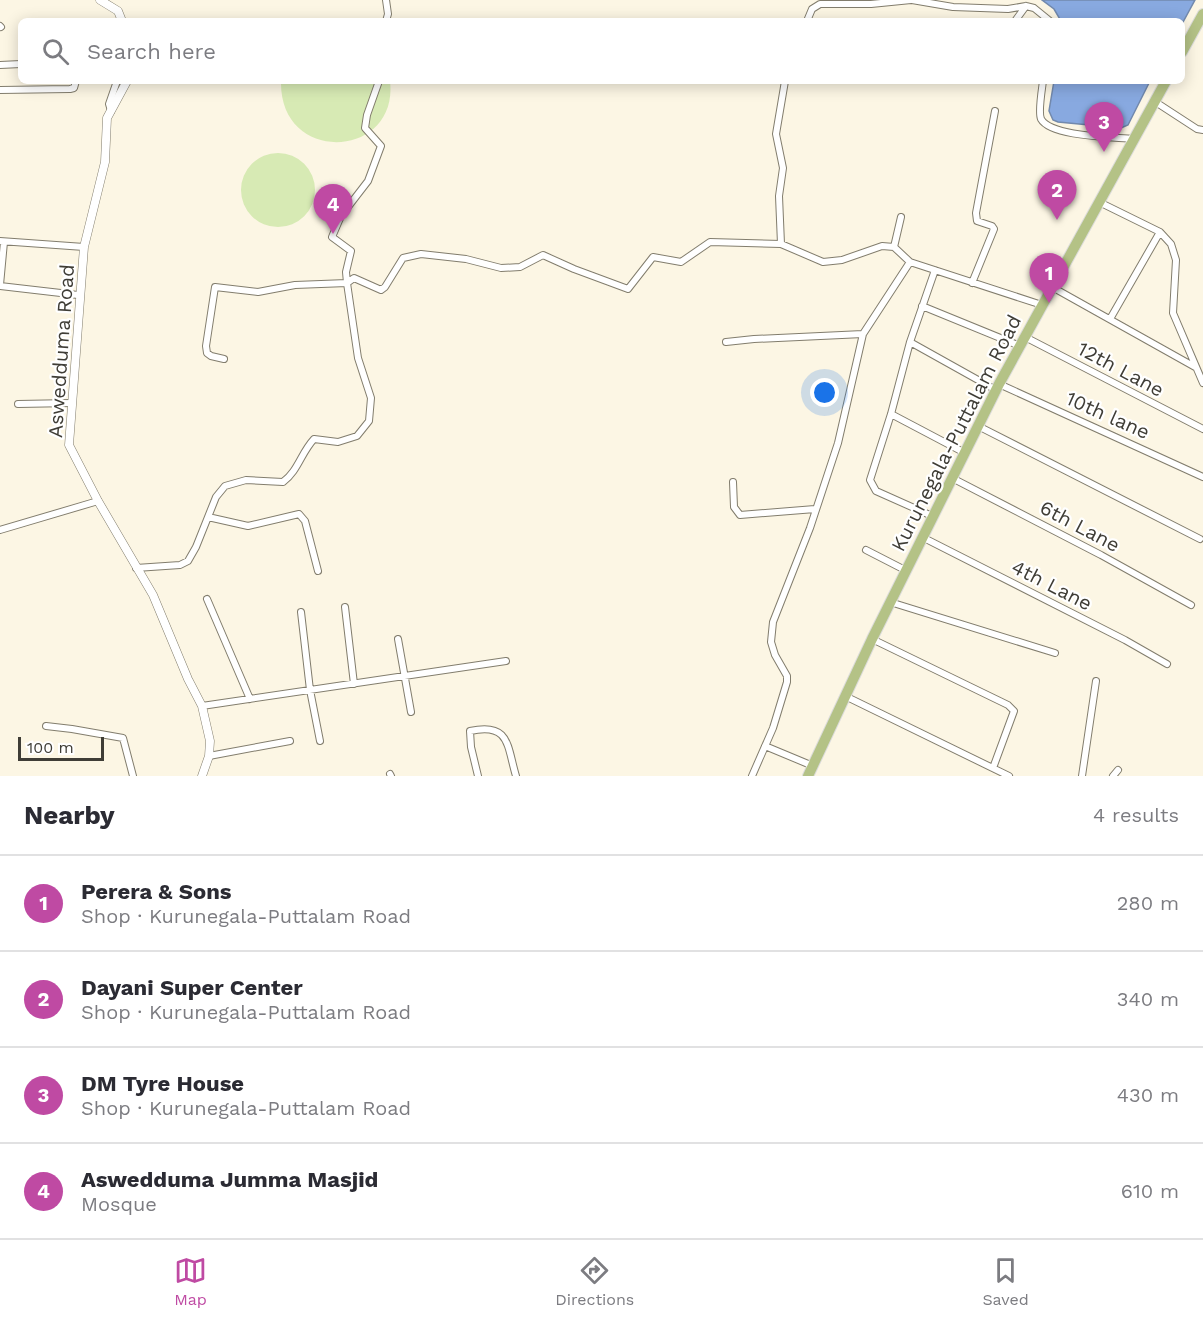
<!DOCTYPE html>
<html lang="en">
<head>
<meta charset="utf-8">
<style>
  body { margin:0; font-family:"Work Sans",sans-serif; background:#f2f2f3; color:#2b2b33 }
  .scale { position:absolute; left:18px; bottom:15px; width:86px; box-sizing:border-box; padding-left:6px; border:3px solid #3f3d36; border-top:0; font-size:16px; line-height:21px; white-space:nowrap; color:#3f3d36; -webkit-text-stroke:4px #fff; paint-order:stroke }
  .you { position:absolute; left:825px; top:393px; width:21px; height:21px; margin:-15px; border:4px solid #fff; border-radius:50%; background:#1a73e8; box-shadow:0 0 0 9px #1a73e833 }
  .badge { display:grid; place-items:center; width:39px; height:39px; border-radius:50%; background:#bf4aa3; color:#fff; font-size:20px; font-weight:700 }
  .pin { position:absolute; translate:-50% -50px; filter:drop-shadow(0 2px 3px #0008) }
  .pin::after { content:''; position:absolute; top:32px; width:21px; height:18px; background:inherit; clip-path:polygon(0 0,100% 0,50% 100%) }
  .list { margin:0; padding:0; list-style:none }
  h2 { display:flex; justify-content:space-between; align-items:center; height:78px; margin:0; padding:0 24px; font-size:26px }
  h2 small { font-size:20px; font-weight:400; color:#7c7c81 }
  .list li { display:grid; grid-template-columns:39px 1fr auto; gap:18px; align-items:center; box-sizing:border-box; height:96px; padding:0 24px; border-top:2px solid #e1e1e2 }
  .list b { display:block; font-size:22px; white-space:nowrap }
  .list p { margin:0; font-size:20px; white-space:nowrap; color:#7c7c81 }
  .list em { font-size:20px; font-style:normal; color:#7c7c81 }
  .icon { flex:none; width:33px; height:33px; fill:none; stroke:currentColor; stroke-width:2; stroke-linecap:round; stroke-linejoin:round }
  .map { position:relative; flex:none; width:1203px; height:776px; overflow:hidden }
  .search { position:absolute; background:#fff; box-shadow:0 3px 15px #0003; left:18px; right:18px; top:18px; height:66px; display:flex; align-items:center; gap:15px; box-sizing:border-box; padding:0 21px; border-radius:9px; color:#7c7c81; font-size:22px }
  .sheet { height:462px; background:#fff }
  nav { display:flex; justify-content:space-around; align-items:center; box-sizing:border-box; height:84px; border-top:2px solid #e1e1e2; background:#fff; font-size:16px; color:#7c7c81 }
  nav a { display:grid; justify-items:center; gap:3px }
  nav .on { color:#bf4aa3 }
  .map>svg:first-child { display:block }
  .green { fill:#d7eab4 }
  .water { fill:#88a9e0; stroke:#7289ad; stroke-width:1.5 }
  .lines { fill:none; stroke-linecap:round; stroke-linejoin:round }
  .minor-casing { stroke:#827d6d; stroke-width:8 }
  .tertiary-casing { stroke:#827d6d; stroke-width:9 }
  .trunk-casing { stroke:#dcdcdb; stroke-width:12 }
  .minor { stroke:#fff; stroke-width:6 }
  .tertiary { stroke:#fff; stroke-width:8 }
  .trunk { stroke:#b4c286; stroke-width:10 }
  .labels { text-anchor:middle; stroke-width:4.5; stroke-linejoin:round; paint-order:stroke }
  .street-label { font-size:20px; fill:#3f3d36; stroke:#fff }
</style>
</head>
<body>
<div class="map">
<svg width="1203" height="776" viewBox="0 0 1203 776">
  <rect width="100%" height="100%" fill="#fcf6e4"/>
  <path class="green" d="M281,81H390C399,159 279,166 281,81Z
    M241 190a37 37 0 1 1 74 0a37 37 0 1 1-74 0Z"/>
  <path class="water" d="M1042,0H1195L1182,24V21H1061L1054,9Z
    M1054,81H1150L1128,125L1121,128L1058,122L1053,120L1049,111Z"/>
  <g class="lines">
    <defs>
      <path id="minor" d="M386,0L388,14L386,21
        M912,0L953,7L1008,9L1026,6L1034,8L1050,21
        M807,21L812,9L820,4H871L911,0
        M1015,21L1026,6
        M0,26L1,27
        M0,65L21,64
        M785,81L776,134L783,168L779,196L781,244L823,262L842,260L882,246L894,247L910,262L1042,305
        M1043,81C1042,89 1038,112 1041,119C1051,137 1114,137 1133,139
        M0,90L70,89L74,88L76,81
        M1154,101L1197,129L1203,130
        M111,111L109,104L117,81
        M1099,202L1160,232L1171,244L1176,260L1173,313L1203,383
        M0,241L84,247
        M894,247L901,217
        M972,283L994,229L992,226L977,221L976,213L995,111
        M0,285L4,242
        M0,286L78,295
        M1052,287L1195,367
        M922,306L1020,346
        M1110,319L1160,232
        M1025,337L1203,429
        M726,342L754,339L863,334
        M910,342L996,390
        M224,359L211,356L207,353L206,346L215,287L258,292L295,285L347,283L354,278L381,290L385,287L403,258L421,254L466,259L501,268L520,267L543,255L574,269L628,289L653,257L681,262L710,242L781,244
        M999,384L1203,477
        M18,404L72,403
        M891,414L965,453
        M978,426L1200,539
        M952,478L1101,555L1191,605
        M733,482L734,507L740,515L815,509
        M932,516L876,491L870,480L891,414L910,342L935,270
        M208,517L248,526L299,514L305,521L318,571
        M0,530L98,501
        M922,537L1125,640L1167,664
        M866,550L905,570
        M136,568L180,565L188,561L196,547L216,497L225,486L246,480L283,482C298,471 301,453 314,439L338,442L357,436L369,421L371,398L358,358L347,283L346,272L351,251L332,237L341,216L368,181L381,146L365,128L367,115L379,81
        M207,599L250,699
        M890,602L1055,653
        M345,607L354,684
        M301,612L310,690L320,741
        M398,639L411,712
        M872,639L1008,705L1014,711L993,768
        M845,696L1009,776
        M202,706L506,661
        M46,726L72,729L123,738L133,776
        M765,746L813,766
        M209,756L290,741
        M390,774L391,776
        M478,776L471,747L470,731C510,722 507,746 516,776
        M752,776L773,728L787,682V676L775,655L771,642L773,622L810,528L838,443L863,334L910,262
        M1082,776L1096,681
        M1113,776L1118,770"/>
      <path id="tertiary" d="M100,0L118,11L122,21
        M127,81L107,118L105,162L84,247L69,445L98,501L153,595L188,679L202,706L210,741L209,756L202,776"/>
      <path id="trunk" d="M1182,52L1203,14
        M808,776L872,639L999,384L1166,81"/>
    </defs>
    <use href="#minor" class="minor-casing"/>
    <use href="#tertiary" class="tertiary-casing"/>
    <use href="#trunk" class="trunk-casing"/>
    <use href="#minor" class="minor"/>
    <use href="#tertiary" class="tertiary"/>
    <use href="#trunk" class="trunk"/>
  </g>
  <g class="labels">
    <g class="street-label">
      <text transform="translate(61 351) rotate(-86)" y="7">Aswedduma Road</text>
      <text transform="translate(1121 369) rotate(28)" y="7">12th Lane</text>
      <text transform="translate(1108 415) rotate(24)" y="7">10th lane</text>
      <text transform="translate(956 433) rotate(-63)" y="7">Kurunegala-Puttalam Road</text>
      <text transform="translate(1080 526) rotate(28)" y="7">6th Lane</text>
      <text transform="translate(1052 585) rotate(27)" y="7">4th Lane</text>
    </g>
  </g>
</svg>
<div class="scale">100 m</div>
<div class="you"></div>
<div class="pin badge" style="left:1049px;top:303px">1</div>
<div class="pin badge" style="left:1057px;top:220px">2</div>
<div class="pin badge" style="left:1104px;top:152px">3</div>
<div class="pin badge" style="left:333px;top:234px">4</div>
<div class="search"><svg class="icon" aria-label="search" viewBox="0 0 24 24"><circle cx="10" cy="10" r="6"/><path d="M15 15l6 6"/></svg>Search here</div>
</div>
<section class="sheet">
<h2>Nearby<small>4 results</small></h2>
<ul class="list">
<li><span class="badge">1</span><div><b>Perera &amp; Sons</b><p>Shop · Kurunegala-Puttalam Road</p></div><em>280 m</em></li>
<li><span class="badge">2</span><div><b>Dayani Super Center</b><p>Shop · Kurunegala-Puttalam Road</p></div><em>340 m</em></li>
<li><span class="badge">3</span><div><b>DM Tyre House</b><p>Shop · Kurunegala-Puttalam Road</p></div><em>430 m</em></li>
<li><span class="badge">4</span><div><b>Aswedduma Jumma Masjid</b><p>Mosque</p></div><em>610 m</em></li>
</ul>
</section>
<nav>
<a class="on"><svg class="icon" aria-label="map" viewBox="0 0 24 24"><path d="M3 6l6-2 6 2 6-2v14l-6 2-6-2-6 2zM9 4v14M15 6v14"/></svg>Map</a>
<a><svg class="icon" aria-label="directions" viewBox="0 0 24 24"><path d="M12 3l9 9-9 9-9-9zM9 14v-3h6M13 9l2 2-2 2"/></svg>Directions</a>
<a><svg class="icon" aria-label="saved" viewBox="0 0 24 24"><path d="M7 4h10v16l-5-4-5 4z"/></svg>Saved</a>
</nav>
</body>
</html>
